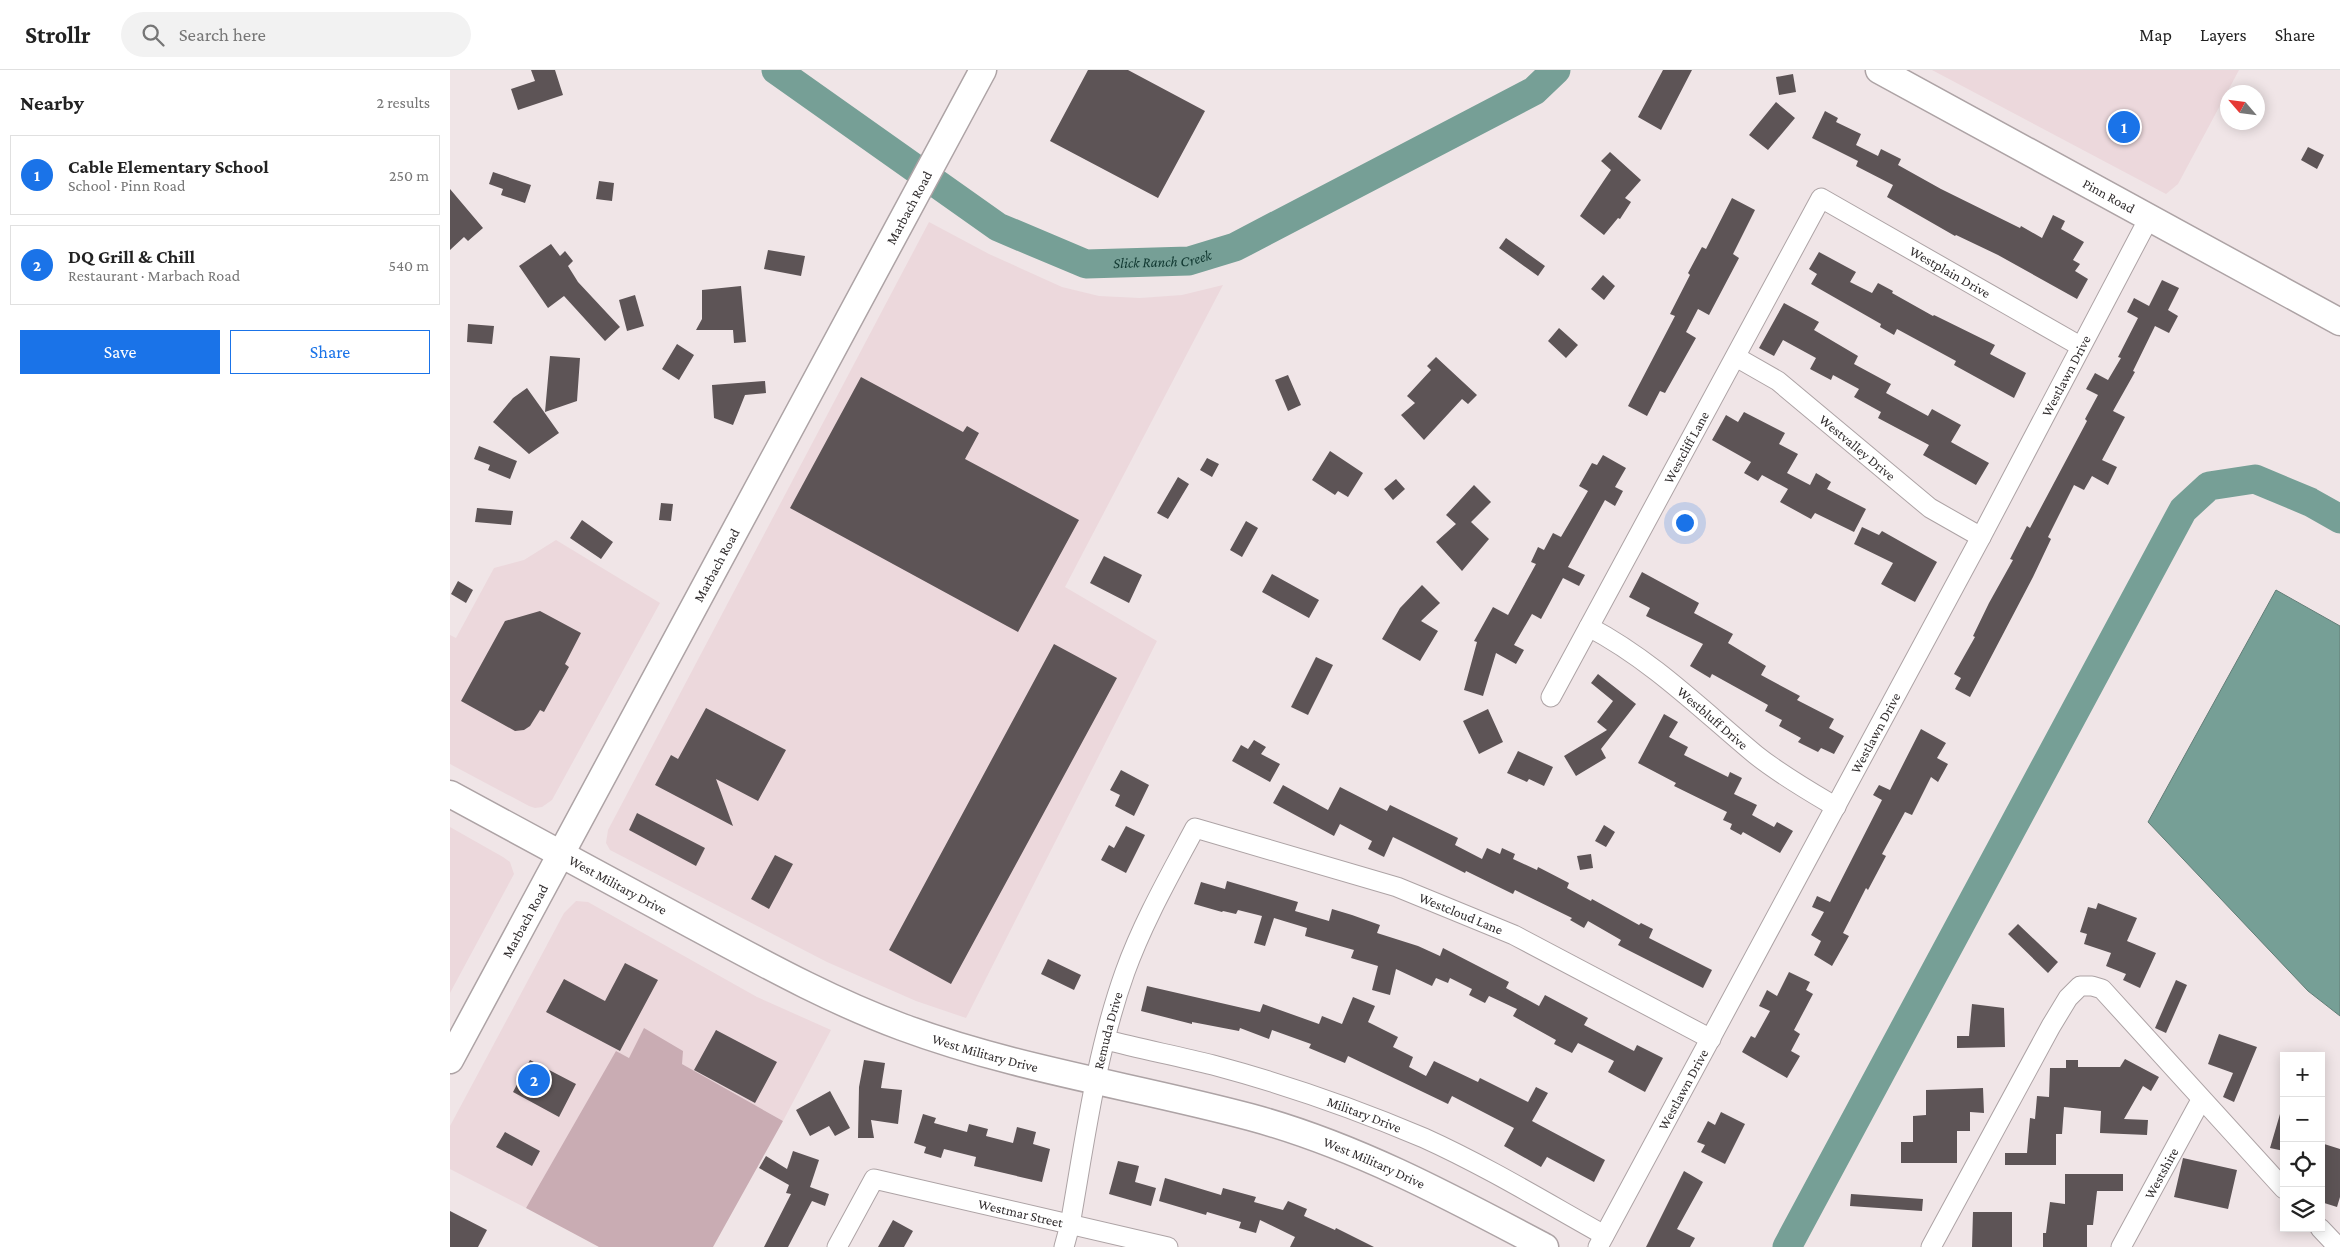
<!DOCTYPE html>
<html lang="en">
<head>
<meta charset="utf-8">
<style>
  body { margin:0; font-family:"Crimson Pro",serif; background:#f2f2f2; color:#222 }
  .controls { position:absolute; right:15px; bottom:15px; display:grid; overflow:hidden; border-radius:0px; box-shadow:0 2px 12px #0003 }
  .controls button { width:45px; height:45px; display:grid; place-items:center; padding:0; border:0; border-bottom:1px solid #e0e0e0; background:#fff; color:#222; font:25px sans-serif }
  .compass { position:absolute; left:1770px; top:15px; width:45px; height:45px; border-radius:50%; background:#fff; box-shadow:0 2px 12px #0003; rotate:298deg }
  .you { position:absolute; left:1234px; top:452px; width:18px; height:18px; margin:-12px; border:4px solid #fff; border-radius:50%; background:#1a73e8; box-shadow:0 0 0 8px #1a73e833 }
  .badge { display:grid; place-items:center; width:32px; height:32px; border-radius:50%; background:#1a73e8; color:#fff; font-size:16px; font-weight:700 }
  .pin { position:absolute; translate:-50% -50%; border:2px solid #fff; box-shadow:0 1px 5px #0006 }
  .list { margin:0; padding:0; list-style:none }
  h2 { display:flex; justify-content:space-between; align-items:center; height:65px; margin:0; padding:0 20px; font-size:21px }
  h2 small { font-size:16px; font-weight:400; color:#767676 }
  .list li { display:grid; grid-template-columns:32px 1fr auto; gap:15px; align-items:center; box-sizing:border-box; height:80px; margin:0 10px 10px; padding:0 10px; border:1px solid #e0e0e0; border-radius:0px }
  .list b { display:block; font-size:19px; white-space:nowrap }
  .list p { margin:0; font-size:16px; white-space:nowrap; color:#767676 }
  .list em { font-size:16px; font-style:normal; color:#767676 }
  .actions { display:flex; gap:10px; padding:15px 20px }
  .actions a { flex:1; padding:11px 0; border:1px solid #1a73e8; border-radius:0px; text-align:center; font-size:18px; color:#1a73e8 }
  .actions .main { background:#1a73e8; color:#fff }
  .icon { flex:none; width:28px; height:28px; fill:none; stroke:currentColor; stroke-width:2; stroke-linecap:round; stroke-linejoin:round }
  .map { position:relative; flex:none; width:1890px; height:1177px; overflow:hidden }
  header { display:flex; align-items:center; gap:30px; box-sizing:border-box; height:70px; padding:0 25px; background:#fff; border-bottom:1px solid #e0e0e0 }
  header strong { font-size:24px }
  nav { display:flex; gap:28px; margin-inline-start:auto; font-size:18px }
  .search { width:350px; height:45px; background:#f2f2f2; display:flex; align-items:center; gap:12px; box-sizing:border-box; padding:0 18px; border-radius:28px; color:#767676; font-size:19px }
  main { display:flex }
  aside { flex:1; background:#fff }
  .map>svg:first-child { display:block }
  .built { fill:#ecd8dc }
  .green { fill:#c9acb3 }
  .water { fill:#769f96; stroke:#627d77 }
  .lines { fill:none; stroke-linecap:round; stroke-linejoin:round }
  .river { stroke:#769f96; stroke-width:29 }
  .building { fill:#5d5456 }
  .street-casing { stroke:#ada3a5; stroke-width:21 }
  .secondary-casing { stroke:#ada3a5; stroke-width:29 }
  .street { stroke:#fff; stroke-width:19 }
  .secondary { stroke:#fff; stroke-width:26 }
  .labels { text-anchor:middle; stroke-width:5; stroke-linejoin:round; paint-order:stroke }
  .street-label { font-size:14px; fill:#322e2f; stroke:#fff }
  .water-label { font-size:15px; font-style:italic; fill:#113831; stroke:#fff }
</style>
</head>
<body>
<header>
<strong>Strollr</strong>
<div class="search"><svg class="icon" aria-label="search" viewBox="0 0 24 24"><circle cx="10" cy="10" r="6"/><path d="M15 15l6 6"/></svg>Search here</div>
<nav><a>Map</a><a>Layers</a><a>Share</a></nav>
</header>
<main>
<aside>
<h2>Nearby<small>2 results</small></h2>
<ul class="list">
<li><span class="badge">1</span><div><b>Cable Elementary School</b><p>School · Pinn Road</p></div><em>250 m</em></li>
<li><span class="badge">2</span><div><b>DQ Grill &amp; Chill</b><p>Restaurant · Marbach Road</p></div><em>540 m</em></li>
</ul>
<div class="actions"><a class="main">Save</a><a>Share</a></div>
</aside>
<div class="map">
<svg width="1890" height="1177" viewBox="0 0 1890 1177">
  <rect width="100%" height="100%" fill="#f0e5e7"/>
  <path class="built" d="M1482,0H1789L1728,114L1716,124Z
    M479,152L539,184L612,217L649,226L690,228L732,225L773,215L615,517L707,571L516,948L466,931L377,892L160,780L156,773L158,760Z
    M106,470L210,533L102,730L92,737L85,738L79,736L0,694V565L6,568L44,498L74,490Z
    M0,757L53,787L60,792L64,804L0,923Z
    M126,831L138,832L307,927L381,960L333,1051L232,994L179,988L166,982L76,1138L0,1099V1056L114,843Z"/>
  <path class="green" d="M194,958L233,981L232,994L333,1051L263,1177H149L76,1138L166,981L179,988Z"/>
  <path class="water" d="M1826,520L1890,556V946L1858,921L1698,752Z"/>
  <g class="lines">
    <g class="river">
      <path id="s1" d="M326,0L548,157L636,194L739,191L785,177L1084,21L1106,0"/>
      <path d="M1337,1177L1733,440L1759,416L1805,409L1860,432L1890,449"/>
    </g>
  </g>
  <path class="building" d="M81,0H105L113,25L68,40L61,19L85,11Z
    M638,0H678L755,41L708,128L600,71Z
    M1213,0H1242L1211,60L1188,47Z
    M1343,4L1346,22L1329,25L1326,7Z
    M1326,32L1345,48L1318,80L1299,65Z
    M1375,41L1388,48L1386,52L1411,64L1406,75L1428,86L1431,79L1451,89L1448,95L1491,119L1570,158L1571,156L1592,168L1603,145L1615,151L1611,159L1634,172L1623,190L1630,194L1625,201L1638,209L1627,229L1548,185L1506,165L1505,166L1437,127L1443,115L1406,96L1408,91L1362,68Z
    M1858,77L1874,85L1867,99L1851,90Z
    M1160,82L1191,110L1175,128L1181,132L1170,149L1168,148L1154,165L1130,146L1161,100L1151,91Z
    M43,102L81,115L75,133L51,125L53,119L39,114Z
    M149,111L164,113L162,131L146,129Z
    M0,119L33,158L18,171L14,167L0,180Z
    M1282,128L1305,140L1283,184L1289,188L1259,245L1248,239L1236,262L1246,268L1215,323L1210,321L1197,346L1178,336L1225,246L1220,244L1240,205L1238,203L1252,177L1256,179Z
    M1056,168L1095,196L1088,206L1049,178Z
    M101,174L110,186L115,181L123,191L118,196L128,212L170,257L155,271L114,226L98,238L69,196Z
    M318,180L355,186L351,206L314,199Z
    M1369,182L1406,202L1400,212L1422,223L1428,213L1443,221L1442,223L1483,246L1484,245L1545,275L1540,284L1576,303L1564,328L1504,295L1506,291L1447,259L1444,265L1430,257L1431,254L1361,214L1367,204L1359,199Z
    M1153,205L1165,216L1154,230L1141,219Z
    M1712,210L1729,218L1718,240L1728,246L1719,263L1705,256L1683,301L1685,302L1663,341L1675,347L1652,390L1667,397L1658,415L1642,406L1634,420L1624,415L1598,467L1601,469L1583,507L1520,627L1505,619L1511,608L1504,604L1525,567L1523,566L1539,533L1563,490L1560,489L1577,456L1580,458L1637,351L1635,349L1648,325L1636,319L1645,303L1658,310L1671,288L1668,287L1688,248L1677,242L1684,228L1699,236Z
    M291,216L296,272L284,273L283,260H246L252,249V220Z
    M185,225L194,256L177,261L169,230Z
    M1334,233L1369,252L1364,260L1408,286L1404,294L1441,314L1436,323L1478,346L1482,339L1511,355L1501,372L1539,393L1526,415L1473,385L1479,375L1428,348L1431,342L1404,327L1409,319L1383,305L1381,310L1360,299L1366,288L1333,270L1324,286L1309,278Z
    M18,254L44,256L42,274L17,272Z
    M1109,258L1128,275L1116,288L1098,271Z
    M227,274L244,285L229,310L212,299Z
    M100,286L130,288L127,331L95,342Z
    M986,287L1027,325L1018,334L1012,329L974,370L951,345L965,333L957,326L981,300L977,296Z
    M838,305L851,335L838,341L825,310Z
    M411,307L513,362L517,356L529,363L515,389L629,450L568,562L340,438Z
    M315,311L316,323L295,325L283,355L264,348L262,315Z
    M77,318L109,363L79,384L43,352L63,328Z
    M1294,342L1335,363L1329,374L1348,384L1337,403L1360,415L1366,403L1381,412L1377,419L1416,439L1404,462L1365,443L1361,449L1330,432L1338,419L1312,405L1308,411L1294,403L1301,392L1262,370L1276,345L1288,352Z
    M29,376L67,391L60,409L38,400L40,395L24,389Z
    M880,381L913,403L898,427L888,421L885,425L862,410Z
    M1153,385L1176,398L1165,417L1173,421L1165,436L1155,430L1118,497L1135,505L1129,516L1113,508L1091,549L1082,544L1064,575L1074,580L1066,594L1046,583L1033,626L1014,620L1027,572L1024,571L1043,537L1058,545L1086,494L1081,492L1088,477L1094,480L1103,463L1111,467L1138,421L1129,416L1142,393L1147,395Z
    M757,388L769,394L762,407L750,400Z
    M728,407L739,414L718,449L707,443Z
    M946,409L955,419L943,430L934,419Z
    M1024,415L1041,432L1021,452L1039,469L1012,501L986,472L1006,454L996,445Z
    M211,433L223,434L221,451L209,450Z
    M27,438L63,441L61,455L25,452Z
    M132,450L163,472L151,489L120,468Z
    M796,451L808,458L792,487L780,480Z
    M1412,457L1429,465L1432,461L1487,492L1465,532L1431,514L1443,493L1404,474Z
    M654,486L692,505L679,533L640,513Z
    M1192,502L1249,533L1244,543L1283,564L1278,573L1316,596L1311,605L1350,626L1347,630L1384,649L1379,658L1394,666L1384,684L1371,678L1368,682L1348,672L1351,668L1329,656L1332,650L1315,641L1318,635L1262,604L1260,608L1240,596L1253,574L1196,546L1200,538L1179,527Z
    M822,504L869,530L859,548L812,522Z
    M8,511L23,520L16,533L1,524Z
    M972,515L990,533L971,551L988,561L970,591L932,569L950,538Z
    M90,541L131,563L115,594L119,597L94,642L90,640L80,656L74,660L65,661L11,631L55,551Z
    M604,574L667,608L501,914L439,880Z
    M866,587L883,595L858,645L841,637Z
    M1148,604L1186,634L1151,679L1156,688L1126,706L1114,686L1157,660L1147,652L1163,631L1141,613Z
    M256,638L336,680L308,731L266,709L283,756L205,715L221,685L228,689Z
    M1038,639L1053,672L1029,684L1013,651Z
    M1214,644L1228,652L1219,667L1238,677L1234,685L1278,707L1280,702L1292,708L1284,724L1307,735L1302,745L1324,757L1327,752L1343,761L1330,783L1293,762L1291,765L1280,759L1282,754L1273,750L1277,742L1224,716L1226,713L1188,693Z
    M1471,659L1496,673L1487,688L1498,694L1488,712L1481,707L1462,745L1455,742L1432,784L1436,786L1418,820L1416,818L1393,863L1399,866L1382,896L1364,885L1371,871L1361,865L1374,842L1362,837L1367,826L1380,832L1432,730L1423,725L1429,715L1440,720Z
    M804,670L816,677L811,684L830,694L820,712L782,691L791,675L798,679Z
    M1068,681L1103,697L1094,716L1079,709L1077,712L1057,703Z
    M671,700L699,715L684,746L665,736L670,725L660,720Z
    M833,715L878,740L890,717L937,741L940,735L1008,768L1005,775L1032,789L1037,778L1050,784L1052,778L1065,784L1063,789L1087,800L1088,797L1119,813L1117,818L1141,831L1142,829L1189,855L1191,853L1203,859L1199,868L1262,900L1253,918L1168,875L1171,870L1138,851L1134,858L1120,850L1122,848L1065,820L1063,824L1016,801L1015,803L943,767L934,787L918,779L922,771L890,754L884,766L823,733Z
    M187,743L255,778L246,796L179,760Z
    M1154,755L1165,762L1156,777L1145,771Z
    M676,756L695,765L676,803L651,790L659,775L664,778Z
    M1141,784L1143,798L1130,800L1127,786Z
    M325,785L343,794L319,839L301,829Z
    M777,811L848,832L845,841L879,851L882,839L902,845L930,855L927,863L968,876L990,886L993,878L1059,912L1056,918L1089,936L1095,925L1138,948L1134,955L1184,981L1187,975L1213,988L1195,1022L1158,1002L1164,991L1128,973L1122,983L1104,974L1106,970L1063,946L1067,939L1039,926L1035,933L1019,925L1022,919L1000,908L998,913L986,908L982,916L946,899L940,925L922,920L928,896L901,888L904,880L855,866L857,858L824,848L815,876L804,873L812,846L788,840L786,844L773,841L772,842L744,834L751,812L775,819Z
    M1648,833L1687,848L1677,871L1706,883L1690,918L1673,910L1676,904L1656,896L1661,883L1634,874L1637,864L1630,862L1638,837L1646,839Z
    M1568,854L1608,892L1598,903L1558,864Z
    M598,889L631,905L624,920L591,904Z
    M175,893L208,910L170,981L96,942L114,909L155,931Z
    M1339,902L1360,912L1356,920L1363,924L1344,960L1350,964L1341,981L1350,986L1337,1008L1292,982L1301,966L1305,968L1320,941L1309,936L1317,920L1327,926Z
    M1726,910L1737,915L1716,963L1705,958Z
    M697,916L810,942L813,934L869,954L872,946L892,954L903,927L925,936L918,952L948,967L943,977L963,987L959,997L976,1006L984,991L1028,1012L1030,1008L1078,1032L1086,1017L1098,1023L1082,1051L1155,1090L1144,1112L1097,1087L1091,1097L1054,1076L1064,1058L1002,1026L998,1034L898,986L895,993L859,978L861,974L822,960L819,969L790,958L789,961L742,952V954L691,941Z
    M1522,934L1554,938L1555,977L1507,978V966H1519Z
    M266,960L327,992L305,1033L244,1000Z
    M1769,964L1807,977L1784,1032L1773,1027L1783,1003L1758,994Z
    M1675,989L1709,1007L1701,1021L1693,1016L1674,1049L1698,1050L1697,1065L1650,1063L1651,1041L1614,1037L1612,1064H1606V1095H1555V1083H1577L1580,1048L1585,1049L1587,1026L1599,1027L1600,998H1616V990H1628V997H1670Z
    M80,990L126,1014L109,1047L63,1022Z
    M414,990L435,993L431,1018L452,1020L448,1054L421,1050L424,1068H408L409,1017Z
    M1533,1018L1534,1043L1520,1042V1061H1507V1093H1451V1072H1463V1046L1476,1045V1020Z
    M380,1021L400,1058L385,1066L379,1056L360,1066L346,1040Z
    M1271,1042L1295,1054L1275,1094L1251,1082L1255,1075L1247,1072L1258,1051L1265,1055Z
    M473,1044L486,1048L484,1053L517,1062L519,1054L538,1059L536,1066L563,1073L567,1057L586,1062L583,1074L600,1079L592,1112L524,1096L526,1087L494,1079L491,1088L474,1083L476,1077L464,1073Z
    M1830,1044H1834V1081L1820,1078Z
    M55,1062L90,1081L82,1096L46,1077Z
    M1871,1073L1890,1079V1127L1887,1137L1871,1132Z
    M343,1081L369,1090L360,1117L379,1124L375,1136L362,1131L338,1177H314L341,1124L336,1123L339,1115L309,1098L316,1086L337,1099Z
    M1733,1088L1787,1100L1778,1139L1724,1127Z
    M668,1091L689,1096L685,1112L706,1118L701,1136L659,1124Z
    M1234,1101L1253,1112L1227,1159L1245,1168L1240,1177H1196Z
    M1615,1104H1673V1121H1647L1643,1155H1637V1177H1593V1163H1596L1600,1132L1615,1134Z
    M715,1108L771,1125L773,1118L806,1127L804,1132L833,1140L838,1131L857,1139L854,1146L885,1160L886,1158L924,1177H840L845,1167L810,1150L806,1163L789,1158L791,1152L757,1142L756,1145L709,1131Z
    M1401,1124L1473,1129L1472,1141L1400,1136Z
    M0,1141L37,1160L28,1177H0Z
    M1523,1142H1562V1177H1522Z
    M443,1150L463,1161L454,1177H428Z"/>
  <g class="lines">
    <defs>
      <g id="street">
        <path id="s2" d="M1286,287L1328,311L1480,438L1531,467"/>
        <path id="s3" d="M1139,557C1202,590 1252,640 1306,685C1331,705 1359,721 1386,737"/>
        <path id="s4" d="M1101,627L1371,128L1630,276"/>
        <path id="s5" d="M656,970C691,979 727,986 763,995C834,1014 906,1039 974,1068C1036,1096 1095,1132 1154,1165"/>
        <path d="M1870,1158L1888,1177"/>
        <path id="s6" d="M387,1177L424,1109L718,1177"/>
        <path id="s7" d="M614,1177L620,1155C635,1070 646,983 675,902C693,852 720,805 745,758L947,817L1064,865L1261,969"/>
        <path id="s8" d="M1148,1177L1531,467L1699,148"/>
        <path d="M1481,1177L1601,956L1618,928L1630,916H1642L1652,919L1834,1119"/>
        <path id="s9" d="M1671,1177L1751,1030"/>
      </g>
      <g id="secondary">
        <path id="s10" d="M1429,0L1890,252"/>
        <path id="s11" d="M0,724C81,768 161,811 242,855C311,892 379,930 452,957C565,999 684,1016 800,1047C904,1075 999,1126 1095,1177"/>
        <path id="s12" d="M0,990L533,0"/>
      </g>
    </defs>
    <use href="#street" class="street-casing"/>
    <use href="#secondary" class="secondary-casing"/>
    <use href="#street" class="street"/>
    <use href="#secondary" class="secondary"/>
  </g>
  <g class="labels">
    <g class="street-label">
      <text dy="5" stroke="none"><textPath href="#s10" startOffset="262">Pinn Road</textPath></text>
      <text dy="5" stroke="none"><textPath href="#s12" startOffset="968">Marbach Road</textPath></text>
      <text dy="5" stroke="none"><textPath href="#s4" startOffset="716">Westplain Drive</textPath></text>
      <text dy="5" stroke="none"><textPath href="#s8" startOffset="989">Westlawn Drive</textPath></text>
      <text dy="5" stroke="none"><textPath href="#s4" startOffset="284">Westcliff Lane</textPath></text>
      <text dy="5" stroke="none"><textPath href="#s2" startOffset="152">Westvalley Drive</textPath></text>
      <text dy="5" stroke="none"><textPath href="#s12" startOffset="562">Marbach Road</textPath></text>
      <text dy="5" stroke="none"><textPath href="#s3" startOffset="154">Westbluff Drive</textPath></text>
      <text dy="5" stroke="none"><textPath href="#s8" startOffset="584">Westlawn Drive</textPath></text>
      <text dy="5" stroke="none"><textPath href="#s11" startOffset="191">West Military Drive</textPath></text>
      <text dy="5" stroke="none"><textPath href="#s7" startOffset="722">Westcloud Lane</textPath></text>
      <text dy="5" stroke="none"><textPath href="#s12" startOffset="158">Marbach Road</textPath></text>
      <text dy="5" stroke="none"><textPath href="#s7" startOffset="221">Remuda Drive</textPath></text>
      <text dy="5" stroke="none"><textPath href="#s11" startOffset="596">West Military Drive</textPath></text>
      <text dy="5" stroke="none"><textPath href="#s8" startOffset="179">Westlawn Drive</textPath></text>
      <text dy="5" stroke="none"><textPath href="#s5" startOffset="269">Military Drive</textPath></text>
      <text dy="5" stroke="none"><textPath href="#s11" startOffset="1001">West Military Drive</textPath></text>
      <text dy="5" stroke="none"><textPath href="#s9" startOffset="84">Westshire</textPath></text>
      <text dy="5" stroke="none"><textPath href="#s6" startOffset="228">Westmar Street</textPath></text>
    </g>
    <g class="water-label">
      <text dy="5" stroke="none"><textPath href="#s1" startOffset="444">Slick Ranch Creek</textPath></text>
    </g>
  </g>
</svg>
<div class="controls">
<button>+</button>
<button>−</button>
<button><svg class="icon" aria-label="locate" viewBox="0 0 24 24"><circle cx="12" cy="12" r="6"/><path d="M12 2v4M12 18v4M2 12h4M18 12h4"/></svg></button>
<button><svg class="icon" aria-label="layers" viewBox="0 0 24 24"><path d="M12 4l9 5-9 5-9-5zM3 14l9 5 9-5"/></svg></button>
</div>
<svg class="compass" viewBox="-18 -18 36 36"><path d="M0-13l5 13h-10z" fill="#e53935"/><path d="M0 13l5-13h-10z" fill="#767676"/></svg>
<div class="you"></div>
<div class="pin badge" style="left:1674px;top:57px">1</div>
<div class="pin badge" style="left:84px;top:1010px">2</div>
</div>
</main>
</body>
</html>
